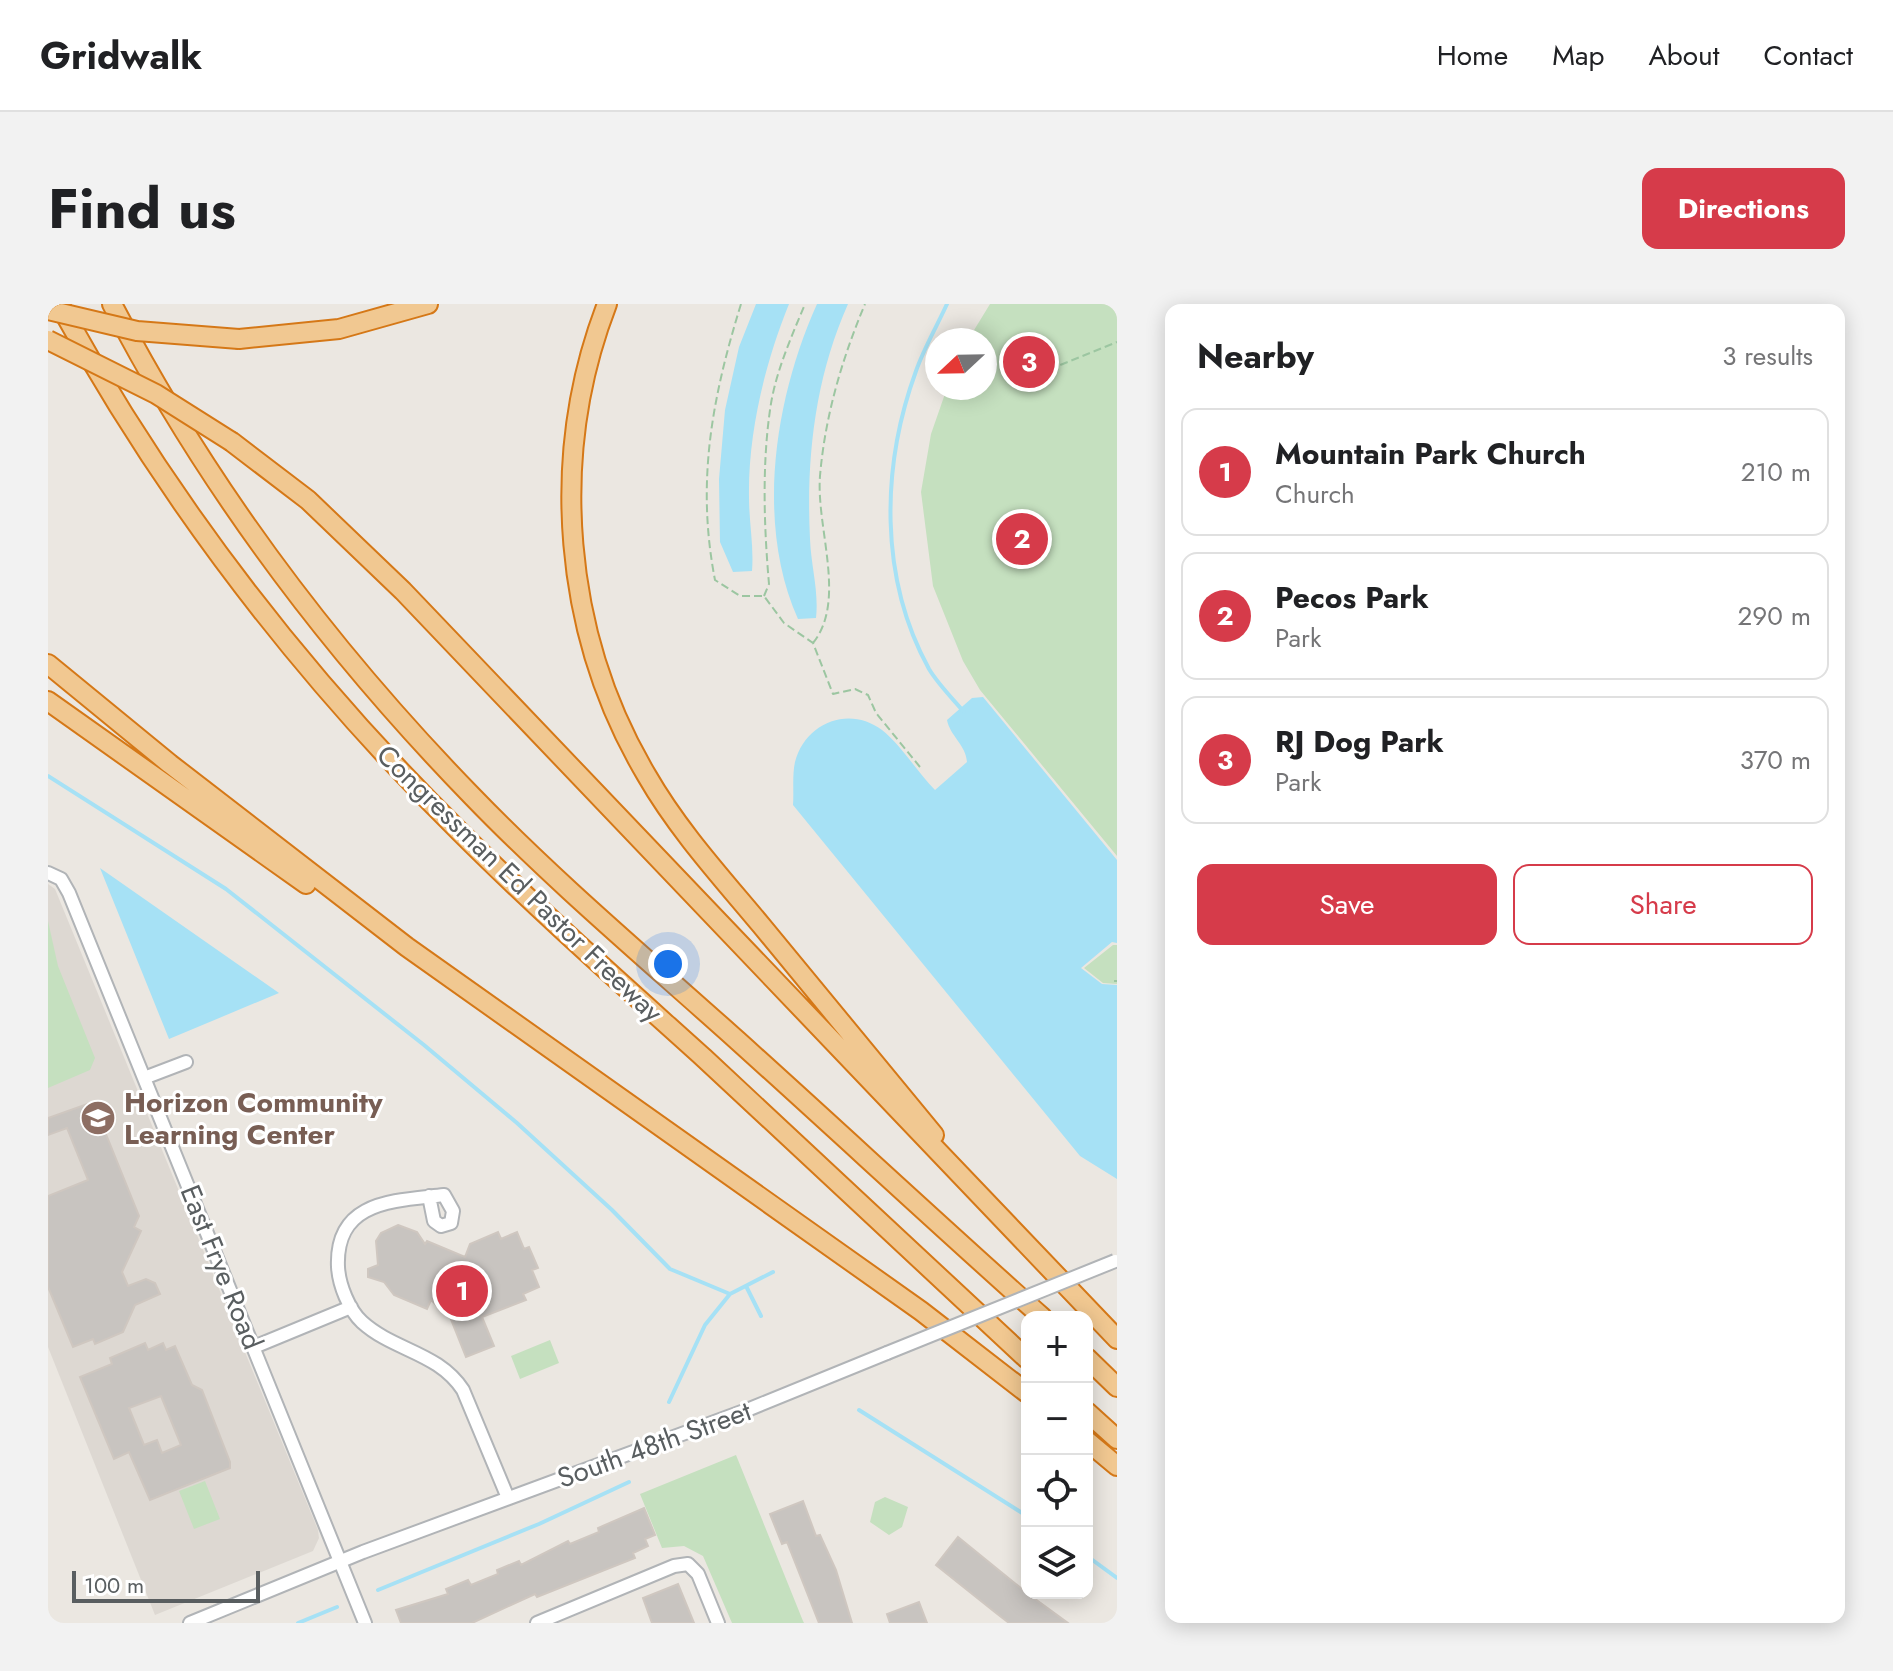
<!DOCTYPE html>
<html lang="en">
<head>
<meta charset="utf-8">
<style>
  body { margin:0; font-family:Jost,sans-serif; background:#f2f2f2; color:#202124 }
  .controls { position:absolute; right:24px; bottom:24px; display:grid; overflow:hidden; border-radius:16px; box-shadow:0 4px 20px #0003 }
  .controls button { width:72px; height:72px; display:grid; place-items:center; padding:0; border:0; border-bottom:2px solid #e0e0e0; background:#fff; color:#202124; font:40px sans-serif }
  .compass { position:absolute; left:877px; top:24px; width:72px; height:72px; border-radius:50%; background:#fff; box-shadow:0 4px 20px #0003; rotate:248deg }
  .scale { position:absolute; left:24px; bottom:20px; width:188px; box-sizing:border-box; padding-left:8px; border:4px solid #595e60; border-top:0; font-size:22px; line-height:28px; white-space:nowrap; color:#595e60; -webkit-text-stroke:6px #fff; paint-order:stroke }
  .you { position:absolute; left:620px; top:660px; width:28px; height:28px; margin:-20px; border:6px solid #fff; border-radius:50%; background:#1a73e8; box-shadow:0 0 0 12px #1a73e833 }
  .badge { display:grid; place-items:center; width:52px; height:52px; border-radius:50%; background:#d63b4a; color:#fff; font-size:26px; font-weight:700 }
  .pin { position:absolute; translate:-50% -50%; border:4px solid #fff; box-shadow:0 2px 8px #0006 }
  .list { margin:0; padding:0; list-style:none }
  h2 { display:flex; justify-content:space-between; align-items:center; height:104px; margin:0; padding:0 32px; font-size:34px }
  h2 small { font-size:26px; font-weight:400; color:#757577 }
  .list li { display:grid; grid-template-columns:52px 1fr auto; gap:24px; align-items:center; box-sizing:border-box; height:128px; margin:0 16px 16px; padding:0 16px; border:2px solid #e0e0e0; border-radius:16px }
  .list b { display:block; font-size:30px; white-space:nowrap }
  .list p { margin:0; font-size:26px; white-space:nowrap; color:#757577 }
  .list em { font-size:26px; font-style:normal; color:#757577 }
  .actions { display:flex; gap:16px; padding:24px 32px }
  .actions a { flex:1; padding:18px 0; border:2px solid #d63b4a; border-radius:16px; text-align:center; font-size:28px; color:#d63b4a }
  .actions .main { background:#d63b4a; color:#fff }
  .icon { flex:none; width:44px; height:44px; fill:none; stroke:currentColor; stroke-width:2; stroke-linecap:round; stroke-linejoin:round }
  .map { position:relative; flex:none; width:1069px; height:1319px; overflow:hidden; border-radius:16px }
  header { display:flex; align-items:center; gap:48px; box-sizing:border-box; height:112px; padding:0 40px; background:#fff; border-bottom:2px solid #e0e0e0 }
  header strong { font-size:38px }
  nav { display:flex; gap:44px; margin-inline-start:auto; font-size:28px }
  .intro { display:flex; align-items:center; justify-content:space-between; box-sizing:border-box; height:192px; padding:0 48px }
  h1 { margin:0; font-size:56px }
  .button { padding:20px 36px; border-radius:16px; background:#d63b4a; color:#fff; font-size:28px; font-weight:700 }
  main { display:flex; gap:48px; padding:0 48px }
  aside { flex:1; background:#fff; border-radius:16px; box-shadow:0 4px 20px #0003 }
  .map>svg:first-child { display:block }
  .education { fill:#ddd8d2 }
  .green { fill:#c5e0bf }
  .water { fill:#a6e1f5 }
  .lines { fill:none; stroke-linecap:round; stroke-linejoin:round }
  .stream { stroke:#a6e1f5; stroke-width:4 }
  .building { fill:#c8c4c0; stroke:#cfc7c0; stroke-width:2; fill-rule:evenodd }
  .minor-casing { stroke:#b1b4b7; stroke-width:16 }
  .highway-casing { stroke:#d57817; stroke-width:22 }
  .path { stroke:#9cc6a1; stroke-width:2; stroke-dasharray:8 4; stroke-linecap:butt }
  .minor { stroke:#fff; stroke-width:12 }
  .highway { stroke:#f1c891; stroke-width:18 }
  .minor-bridge-casing { stroke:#b1b4b7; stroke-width:16; stroke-linecap:butt }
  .highway-bridge-casing { stroke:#d57817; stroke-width:22; stroke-linecap:butt }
  .minor-bridge { stroke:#fff; stroke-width:12 }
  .highway-bridge { stroke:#f1c891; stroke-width:18 }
  .labels { text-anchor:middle; stroke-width:6; stroke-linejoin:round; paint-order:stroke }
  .street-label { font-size:28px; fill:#595e60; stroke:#fff }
  .education-label { font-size:28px; font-weight:bold; fill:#785e54; stroke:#fff; text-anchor:start }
</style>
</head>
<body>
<header>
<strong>Gridwalk</strong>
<nav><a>Home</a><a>Map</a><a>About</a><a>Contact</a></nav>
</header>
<div class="intro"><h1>Find us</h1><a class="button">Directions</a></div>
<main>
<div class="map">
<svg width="1069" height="1319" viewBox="0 0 1069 1319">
  <rect width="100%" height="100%" fill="#ebe7e1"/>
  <path class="education" d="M0,580L7,585L270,1226L271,1234L265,1247L107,1311L0,1043Z"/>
  <path class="green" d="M942,0H1069V552L932,386L915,357L885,282L873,188L883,130L899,84H937V36H920Z
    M0,617L10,662L47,754L42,766L0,784Z
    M1065,641H1069V680L1055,679L1036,664Z
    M502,1036L511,1059L472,1075L463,1052Z
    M688,1151L755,1317L756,1319H684L655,1252L636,1242L614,1244L592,1190Z
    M157,1177L172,1215L146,1225L131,1187Z
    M837,1193L860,1203L854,1223L841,1231L822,1218L827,1198Z"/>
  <path class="water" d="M708,0H741C717,59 700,129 701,193C701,219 706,242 704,267L685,268L672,238L671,175L677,106L691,43Z
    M769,0H800C767,74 758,154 762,235C763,262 771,287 768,314L750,315C707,219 727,93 769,0Z
    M935,393L1069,556V639L1064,638L1033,664L1054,680L1069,681V875L1032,852L745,501C746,488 744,471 747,458C757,419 801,401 834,426C854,442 869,468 887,486L919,458C918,441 902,432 899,416L924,394Z
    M52,564L231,689L121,735Z"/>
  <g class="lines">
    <path class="stream" d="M899,0C889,22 876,44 868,67C833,163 831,274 881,365C890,380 904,394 916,408
      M0,472L178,585L376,741L469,819L564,906L622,965L682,990L725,968
      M698,982L713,1012
      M621,1098L657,1021L682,990
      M811,1106L979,1212
      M1039,1252L1069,1274
      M330,1286L491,1220L581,1178
      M250,1319L289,1303"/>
  </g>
  <path class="building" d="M45,798L91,912L86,923L93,927L74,968L80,982L98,975L107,979L112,990L87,1001L75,1028L47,1040L45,1035L25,1043L0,983V892L40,876L19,824L0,831V814Z
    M350,921L369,928L377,940L379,937L417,953L422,940L450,928L453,935L469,928L476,945L481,943L490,964L484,966L491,983L475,990L478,996L434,1013L446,1042L418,1053L402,1013L383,996L379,1005L346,991L336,978L320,973V965L330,961L328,937L333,929Z
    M97,1039L100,1046L115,1039L118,1046L127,1042L144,1081L154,1086L182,1158V1164L102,1196L81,1148L66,1155L32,1073L64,1060L62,1054ZM113,1092L133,1141L114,1149L109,1136L96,1141L81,1104Z
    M755,1197L768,1232L772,1231L788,1266L804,1319H771L739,1238L734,1240L722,1210Z
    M596,1204L607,1231L597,1235L600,1242L585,1249L587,1254L489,1293L487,1290L424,1319H353L348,1306L400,1290L398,1285L420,1276L423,1281L450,1270L449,1266L471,1257L473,1261L520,1237L522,1240L551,1228L550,1224Z
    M910,1233L979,1289L1020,1319H961L948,1309L888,1261Z
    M630,1280L646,1319H604L595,1294Z
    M871,1298L879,1319H842L839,1310Z"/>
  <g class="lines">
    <defs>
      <path id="minor" d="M0,569L13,575L21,589L317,1319
        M96,774L138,758
        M381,892L386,917L393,922L403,919L405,907L396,891C346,897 287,896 290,963C291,981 301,1006 314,1018C346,1047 390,1048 415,1086L460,1194
        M206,1043L303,1003
        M142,1319L315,1248L699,1106L839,1049
        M489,1319L626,1262L640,1260L650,1270L670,1319"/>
      <path id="highway" d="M11,0C118,195 254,372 412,528C490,606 574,680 656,754C764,854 871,955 979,1055
        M64,0C158,181 282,346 424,492C508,579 601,657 690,737C792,829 892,922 994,1013
        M559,0C500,153 515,331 599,472C630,526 673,573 713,621C771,691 829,761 886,831
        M191,35L291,25L380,0
        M184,138L260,196L355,287L1069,1035
        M0,360L122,460L359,643L873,1007L979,1089
        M0,397L258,580
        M1039,1054L1069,1083
        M1039,1108L1069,1135
        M1039,1137L1069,1162"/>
    </defs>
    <use href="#minor" class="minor-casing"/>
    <use href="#highway" class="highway-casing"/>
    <path class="path" d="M693,0C664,94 648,178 667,276L692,292H716L736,319L765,339L785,390L807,385L820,391L828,409L872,463
      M990,70L1069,38
      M716,292L721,280C716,223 714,162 722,106C727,69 743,34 757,0
      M765,339C799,297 768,224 772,172C777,112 794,55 817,0
      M1066,677H1069"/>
    <use href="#minor" class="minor"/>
    <use href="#highway" class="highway"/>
    <defs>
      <path id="minor-bridge" d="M839,1049L1067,957"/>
      <path id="highway-bridge" d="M0,6L89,27L191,35
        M0,36L108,90L184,138"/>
    </defs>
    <use href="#minor-bridge" class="minor-bridge-casing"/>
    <use href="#highway-bridge" class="highway-bridge-casing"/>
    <use href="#minor-bridge" class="minor-bridge"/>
    <use href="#highway-bridge" class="highway-bridge"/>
  </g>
  <defs>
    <symbol id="school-disc" viewBox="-11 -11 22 22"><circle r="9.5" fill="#8d6e63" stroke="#fff"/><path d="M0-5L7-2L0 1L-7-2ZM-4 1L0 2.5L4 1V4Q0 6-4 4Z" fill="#fff"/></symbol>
  </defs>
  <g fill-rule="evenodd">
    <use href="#school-disc" x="30" y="794" width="40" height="40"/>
  </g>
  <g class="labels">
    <g class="street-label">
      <text transform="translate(472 579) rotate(44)" y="10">Congressman Ed Pastor Freeway</text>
      <text transform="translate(174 963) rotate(68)" y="10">East Frye Road</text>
      <text transform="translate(606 1140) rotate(-20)" y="10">South 48th Street</text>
    </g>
    <g class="education-label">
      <text x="76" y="808">Horizon Community<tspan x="76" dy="32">Learning Center</tspan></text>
    </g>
  </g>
</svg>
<div class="controls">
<button>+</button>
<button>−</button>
<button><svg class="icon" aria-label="locate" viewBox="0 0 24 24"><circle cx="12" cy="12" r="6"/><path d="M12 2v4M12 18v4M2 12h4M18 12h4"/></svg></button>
<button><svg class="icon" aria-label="layers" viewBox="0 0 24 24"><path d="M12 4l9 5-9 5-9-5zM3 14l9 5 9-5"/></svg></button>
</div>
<svg class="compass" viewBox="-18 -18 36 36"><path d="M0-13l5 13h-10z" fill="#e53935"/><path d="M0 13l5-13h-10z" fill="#757577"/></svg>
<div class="scale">100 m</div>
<div class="you"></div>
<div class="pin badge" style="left:414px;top:987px">1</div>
<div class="pin badge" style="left:974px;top:235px">2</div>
<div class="pin badge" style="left:981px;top:58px">3</div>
</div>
<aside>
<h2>Nearby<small>3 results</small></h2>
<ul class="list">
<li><span class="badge">1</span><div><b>Mountain Park Church</b><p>Church</p></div><em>210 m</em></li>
<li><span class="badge">2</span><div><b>Pecos Park</b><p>Park</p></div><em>290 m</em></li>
<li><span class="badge">3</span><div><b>RJ Dog Park</b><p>Park</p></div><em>370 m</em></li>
</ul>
<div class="actions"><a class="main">Save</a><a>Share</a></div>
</aside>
</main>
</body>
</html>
